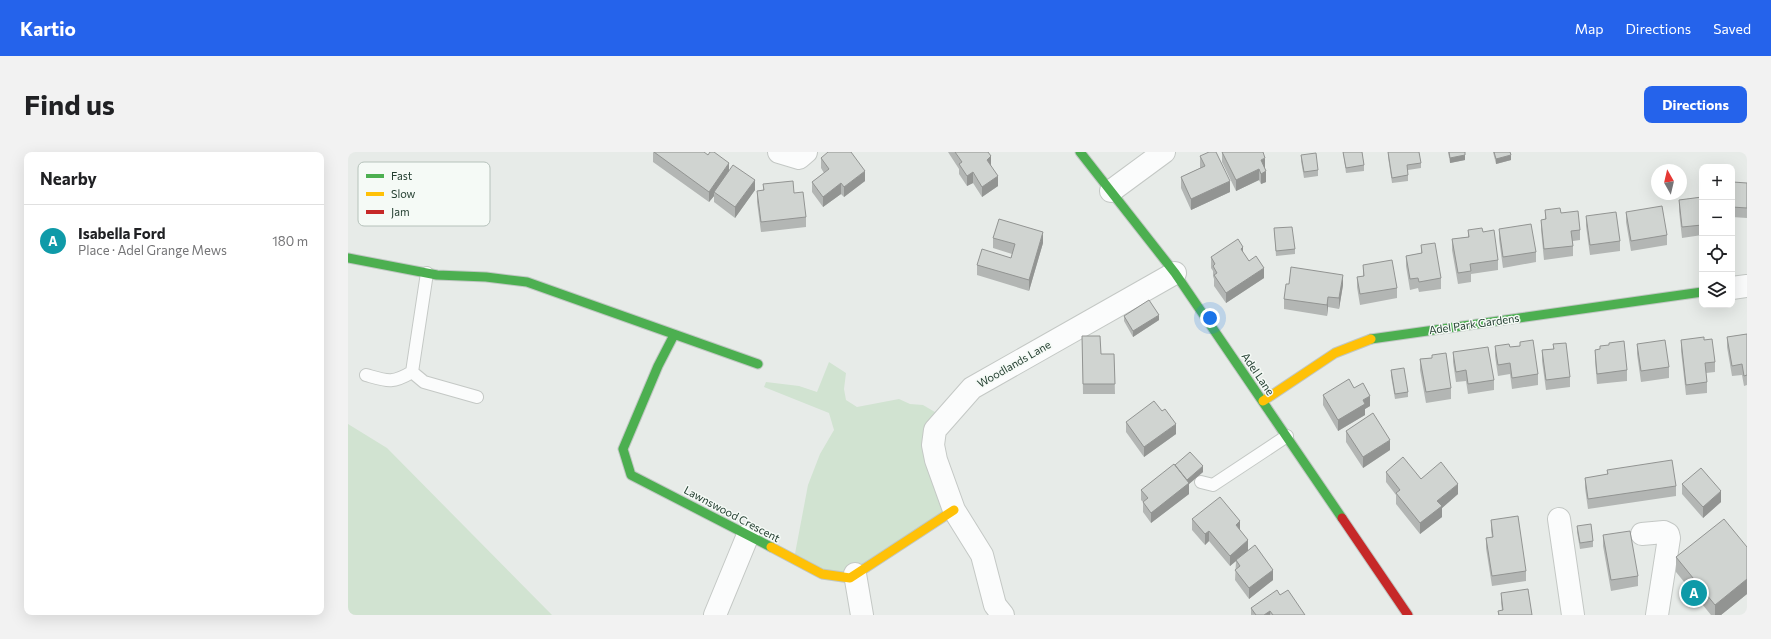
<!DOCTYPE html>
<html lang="en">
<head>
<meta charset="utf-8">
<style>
  body { margin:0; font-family:Commissioner,sans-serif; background:#f2f2f2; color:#202124 }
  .controls { position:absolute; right:12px; top:12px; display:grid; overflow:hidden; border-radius:8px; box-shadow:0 4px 16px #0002 }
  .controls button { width:36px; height:36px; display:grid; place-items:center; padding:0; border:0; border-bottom:1px solid #e0e0e0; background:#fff; color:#202124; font:20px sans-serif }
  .compass { position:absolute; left:1303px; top:12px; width:36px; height:36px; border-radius:50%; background:#fff; box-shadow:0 4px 16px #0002; rotate:352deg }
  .you { position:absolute; left:862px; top:166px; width:14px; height:14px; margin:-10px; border:3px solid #fff; border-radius:50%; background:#1a73e8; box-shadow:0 0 0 6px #1a73e833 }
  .badge { display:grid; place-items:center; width:26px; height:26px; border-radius:50%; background:#2563eb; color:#fff; font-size:13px; font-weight:700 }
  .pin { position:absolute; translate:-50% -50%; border:2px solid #fff; box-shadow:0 1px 4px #0006 }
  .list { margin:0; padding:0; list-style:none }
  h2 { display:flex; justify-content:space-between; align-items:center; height:52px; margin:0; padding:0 16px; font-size:17px }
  h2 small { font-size:13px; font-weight:400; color:#757577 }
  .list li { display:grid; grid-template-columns:26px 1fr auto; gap:12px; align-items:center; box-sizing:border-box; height:72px; padding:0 16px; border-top:1px solid #e0e0e0 }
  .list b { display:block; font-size:15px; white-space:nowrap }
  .list p { margin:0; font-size:13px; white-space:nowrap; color:#757577 }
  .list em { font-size:13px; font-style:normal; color:#757577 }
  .icon { flex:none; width:22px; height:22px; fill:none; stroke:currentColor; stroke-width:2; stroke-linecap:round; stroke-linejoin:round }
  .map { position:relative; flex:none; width:1399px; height:463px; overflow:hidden; border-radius:8px }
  header { display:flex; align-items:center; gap:24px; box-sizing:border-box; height:56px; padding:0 20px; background:#2563eb; color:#fff }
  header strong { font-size:19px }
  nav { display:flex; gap:22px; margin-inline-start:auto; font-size:14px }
  .intro { display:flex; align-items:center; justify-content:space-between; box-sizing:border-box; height:96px; padding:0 24px }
  h1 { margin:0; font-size:28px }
  .button { padding:10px 18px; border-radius:8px; background:#2563eb; color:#fff; font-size:14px; font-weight:700 }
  main { display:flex; gap:24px; padding:0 24px }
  aside { flex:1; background:#fff; border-radius:8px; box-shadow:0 4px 16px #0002 }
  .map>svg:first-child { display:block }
  .green { fill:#d1e3d1 }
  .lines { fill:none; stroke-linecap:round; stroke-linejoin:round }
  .lane-casing { stroke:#c4c8c5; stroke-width:14 }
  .street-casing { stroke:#c4c8c5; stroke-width:24 }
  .fast-casing { stroke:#c0c7c3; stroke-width:11 }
  .slow-casing { stroke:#c0c7c3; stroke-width:11 }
  .jam-casing { stroke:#c0c7c3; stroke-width:11 }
  .lane { stroke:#fbfcfc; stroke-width:12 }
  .street { stroke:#fbfcfc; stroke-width:22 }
  .fast { stroke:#4caf50; stroke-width:9 }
  .slow { stroke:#ffc107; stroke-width:9 }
  .jam { stroke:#c62828; stroke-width:9 }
  .wall { fill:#b3b6b4 }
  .shaded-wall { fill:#929492 }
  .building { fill:#d0d4d1; stroke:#929492 }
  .labels { text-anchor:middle; stroke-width:3; stroke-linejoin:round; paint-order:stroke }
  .street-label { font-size:11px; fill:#243f31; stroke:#f5faf6 }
  .key { fill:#f5faf6; stroke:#b6c2bb; stroke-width:1 }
  .key-label { font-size:11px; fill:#243f31 }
</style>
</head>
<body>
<header>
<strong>Kartio</strong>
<nav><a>Map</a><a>Directions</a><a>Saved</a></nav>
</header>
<div class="intro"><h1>Find us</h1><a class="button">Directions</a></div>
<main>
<aside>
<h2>Nearby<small></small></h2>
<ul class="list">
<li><span class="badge" style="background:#0f9aa8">A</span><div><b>Isabella Ford</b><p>Place · Adel Grange Mews</p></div><em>180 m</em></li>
</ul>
</aside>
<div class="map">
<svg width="1399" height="463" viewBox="0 0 1399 463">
  <rect width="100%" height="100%" fill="#e7ebe8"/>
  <path class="green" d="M481,210L498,221L496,237L498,248L509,255L551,247L562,252L575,253L597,266L587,278L606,358L502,426L446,407L460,333L472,302L486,278L481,261L416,235L418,230L451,234L469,240Z
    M0,272L39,296L204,463H0Z"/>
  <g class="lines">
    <defs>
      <path id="lane" d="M64,220L76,230L129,245
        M18,223C39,229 44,232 64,220L79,121
        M853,330L865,333L939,284"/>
      <path id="street" d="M431,0L451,6L458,0
        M763,39L816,0
        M1384,136L1399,134
        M1211,367L1225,463
        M1294,382L1316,380L1320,382L1321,386L1309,463
        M507,422L514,463
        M367,463L400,383
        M655,463L647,453L634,403L606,358L588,308L585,293L587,278L624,236L827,121"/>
      <path id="fast" d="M732,0L827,121L994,366
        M0,106L89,123L138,125L179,130L410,212
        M326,183L310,214L275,297L283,323L423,395
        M1023,187L1354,140"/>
      <path id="slow" d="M915,249L987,201L1023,187
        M423,395L474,422L502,426L606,358"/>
      <path id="jam" d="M994,366L1060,463"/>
    </defs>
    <use href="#lane" class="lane-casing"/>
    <use href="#street" class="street-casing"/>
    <use href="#fast" class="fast-casing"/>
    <use href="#slow" class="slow-casing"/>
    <use href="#jam" class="jam-casing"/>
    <use href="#lane" class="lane"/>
    <use href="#street" class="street"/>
    <use href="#fast" class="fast"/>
    <use href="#slow" class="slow"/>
    <use href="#jam" class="jam"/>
  </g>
  <path class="wall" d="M305,0L381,18L407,38L387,66L366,50V44L361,50L305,10Z
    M600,0H640L643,14L650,34L634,45L625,31L619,34L611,22V17Z
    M874,0L917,16L918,30L913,32L911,28L888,39L874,10Z
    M995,0H1014L1016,13V19L998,21Z
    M1040,0L1073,11V16L1060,18V29L1044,31L1040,5Z
    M1100,0H1117V8L1102,11Z
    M1145,0H1162L1163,8L1148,12Z
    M953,3L970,18V24L956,26L953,9Z
    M852,4L882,40L843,58L833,36V25L852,16Z
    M473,6L517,29L496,45L493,42L475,55L464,40V30L476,21L473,16Z
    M1399,31V66L1384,65V44Z
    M415,32L446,41L458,65V75L413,80L409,50V39L415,38Z
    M1354,45V83L1334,86L1331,59V48Z
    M1197,58L1213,61L1232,78V88L1225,89V104L1196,108L1193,78V68L1197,67Z
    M1278,60L1319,83V93L1283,99L1278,70Z
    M1238,64L1272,89V99L1242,103L1238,74Z
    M926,76L947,97V102L928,104Z
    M1151,77L1188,100V110L1155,116L1151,87Z
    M1120,78L1135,80L1150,108V118L1123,122V130L1110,132L1104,98V87L1120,85Z
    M645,86L695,91L681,139L629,123V113L663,106L664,102L645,96Z
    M1073,93L1093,126V137L1071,140L1070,136L1062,138L1058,114V104L1073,101Z
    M895,102L901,109L916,126L878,151L866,134V127L865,124V119L863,116V105Z
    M1015,113L1049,136V146L1012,153L1009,135V125L1015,124Z
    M941,132L995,133L991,157L980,155L979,164L936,157V147Z
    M776,164L811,168L785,185L776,169Z
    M1399,182V233L1396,234L1394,223L1384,224L1379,195V185Z
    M734,184L753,202H766L767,242H735Z
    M1333,188H1356L1367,210V220L1358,221L1359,230V241L1338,243L1333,199Z
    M1172,190L1190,222V233L1164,237L1162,222L1150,224L1147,204V194L1162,195L1172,194Z
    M1205,192L1222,225V235L1198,238L1194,209V198L1205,197Z
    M1289,192L1321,215V226L1293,230L1289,202Z
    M1247,198L1279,218V229L1249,232L1247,209Z
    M1105,200L1146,228V238L1120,242L1118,229L1108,230L1105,210Z
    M1084,203L1103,236V247L1078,251L1072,218V207L1084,206Z
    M1043,218L1060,240V245L1047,247L1043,224Z
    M1006,236L1022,254L1017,257V263L990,279L975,253V243Z
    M778,270L828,282L796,305L778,280Z
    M998,279L1042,298L1015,316L998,290Z
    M827,313L855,320L841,332V342L803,371L795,360V350L793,348V338Z
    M1259,318L1328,334V344L1240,357L1237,336V326L1259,323Z
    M1038,320L1073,327L1110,342L1094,356V365L1072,382L1048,352V343L1038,330Z
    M1334,332L1373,350L1355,366L1334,342Z
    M844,367L892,378L900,398L925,428L901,447L887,428L888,409L882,414L861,389L857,393L844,378Z
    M1143,368L1178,419V429L1144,434L1138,396V386L1144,385L1143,378Z
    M1229,374L1245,389V395L1232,397L1229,380Z
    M1255,383L1290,424V434L1263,439L1255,394Z
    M1399,395V442L1373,463H1363L1328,420V405Z
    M1153,441L1184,463H1150V459L1154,458L1153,451Z
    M932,443L957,463H903V456Z"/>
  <path class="shaded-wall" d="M1117,3V8L1102,11V6Z
    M1163,3V8L1148,12V7Z
    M643,4V15L639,8Z
    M917,6V16L913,18V8Z
    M381,11V21L366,40V44L361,50V40Z
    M911,17V28L888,39V28Z
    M517,19V29L496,45V35Z
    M918,19V30L913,32V22Z
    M625,20V31L619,34V24Z
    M650,24V34L634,45V35Z
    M407,28V38L387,66V55Z
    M882,29V40L843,58V47Z
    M493,31V42L475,55V45Z
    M695,80V91L681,139V128Z
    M895,95V106L893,97Z
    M916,116V126L878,151V141Z
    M995,123V133L991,157V146Z
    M980,145V155L979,164V153Z
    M811,163V168L785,185V179Z
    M1022,244V254L1017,257V263L990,279V268L1015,248Z
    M828,272V282L796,305V295Z
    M1042,288V298L1015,316V305Z
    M855,314V320L841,332V342L803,371V361L839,328Z
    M1110,332V342L1094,356V365L1072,382V371L1089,349Z
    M1373,339V350L1355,366V355Z
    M892,369V379L888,373Z
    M861,379V389L857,393V382Z
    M900,388V399L888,408V409L882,414V404Z
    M925,418V428L901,447V436Z
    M1399,427V442L1373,463H1367V453Z
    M922,459V463H916Z"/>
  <path class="building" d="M306,0H356L360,3L362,0H366L381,11L361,40Z
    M480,0H503L517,19L496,35L493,31L475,45L464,30L481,17L473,6Z
    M607,0H640L643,4L639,8L650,24L634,35L625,20L619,24L611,12L614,10Z
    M861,0H868L882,29L843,47L833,25L857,14L852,4Z
    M874,0H915L917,6L913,8L918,19L913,22L911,17L888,28Z
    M995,0H1014L1016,13L998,16Z
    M1040,0H1071L1073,11L1059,13L1060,23L1044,26Z
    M1101,0H1117V3L1102,6Z
    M1146,0H1162L1163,3L1148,7Z
    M968,1L970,18L956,20L953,3Z
    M385,13L407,28L387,55L366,40Z
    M445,29L446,41L455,40L458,65L413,70L409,39L416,38L415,32Z
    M1385,30L1399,31V56L1384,55Z
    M1354,45V73L1334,75L1331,48Z
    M1314,54L1319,83L1283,89L1278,60Z
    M1212,56L1213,61L1230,59L1232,78L1223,79L1225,94L1196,97L1193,68L1198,67L1197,58Z
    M1268,60L1272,89L1242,93L1238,64Z
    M651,67L695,80L681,128L629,113L634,97L663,106L667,92L645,86Z
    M1183,72L1188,100L1155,105L1151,77Z
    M944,75L947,97L928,99L926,76Z
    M1134,76L1135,80L1146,78L1150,108L1122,112L1123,119L1110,121L1104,87L1121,85L1120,78Z
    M890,87L895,95L893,97L901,109L908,104L916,116L878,141L866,123L869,121L865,114L867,112L863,105Z
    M1087,91L1093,126L1071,130L1070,126L1062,127L1058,104L1074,101L1073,93Z
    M1044,108L1049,136L1012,142L1009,125L1016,124L1015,113Z
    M943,115L995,123L991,146L980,145L979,153L936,147L938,132H941Z
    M801,148L811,163L785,179L776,164Z
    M1399,182V223L1396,224L1394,212L1384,214L1379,185Z
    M734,184H752L753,202H766L767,232H735Z
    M1356,185V188L1364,187L1367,210L1357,211L1359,230L1338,233L1333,188Z
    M1185,188L1190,222L1164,226L1162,211L1150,213L1147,194L1161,192L1162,195L1172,194V190Z
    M1317,188L1321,215L1293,219L1289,192Z
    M1276,189L1279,218L1249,222L1247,198L1252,197V194L1261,193V191Z
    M1218,191L1222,225L1198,228L1194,198L1206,197L1205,192Z
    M1140,195L1146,228L1120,232L1118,218L1108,220L1105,200Z
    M1098,201L1103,236L1078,240L1072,207L1084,206V203Z
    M1056,216L1060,240L1047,242L1043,218Z
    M1001,227L1006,236L1015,231L1022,244L1015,248L1017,252L990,268L975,243Z
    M806,249L814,259L817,257L828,272L796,295L778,270Z
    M1025,261L1042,288L1015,305L998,279Z
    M842,300L855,314L839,328L827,313Z
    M1055,305L1073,327L1093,310L1110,332L1089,349L1094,354L1072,371L1048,341L1052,338L1038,320Z
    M1324,308L1328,334L1240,347L1237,326L1260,322L1259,318Z
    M826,312L841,331L803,361L795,350L800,346L793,338Z
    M1353,316L1373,339L1355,355L1334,332Z
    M872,345L892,369L888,373L900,388L882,404L861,379L857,382L844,367Z
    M1170,364L1178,419L1144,424L1138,386L1145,385L1143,368Z
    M1376,367L1399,395V427L1367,453L1328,405Z
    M1243,372L1245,389L1232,391L1229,374Z
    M1282,379L1290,424L1263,428L1255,383Z
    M907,393L925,418L901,436L887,418L892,414L888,408Z
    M1180,437L1184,463H1151L1150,459L1155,458L1153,441Z
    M929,438L932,443L940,438L957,463H925L922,459L916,463H908L903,456Z"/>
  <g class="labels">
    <g class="street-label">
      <text transform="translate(1126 172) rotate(-8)" y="4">Adel Park Gardens</text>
      <text transform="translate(666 212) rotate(-30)" y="4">Woodlands Lane</text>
      <text transform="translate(910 222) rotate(56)" y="4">Adel Lane</text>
      <text transform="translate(384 362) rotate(28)" y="4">Lawnswood Crescent</text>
    </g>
  </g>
  <rect x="10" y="10" width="132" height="64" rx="6" class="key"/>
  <rect x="18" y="22" width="18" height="4" fill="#4caf50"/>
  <rect x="18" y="40" width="18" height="4" fill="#ffc107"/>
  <rect x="18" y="58" width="18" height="4" fill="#c62828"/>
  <g class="key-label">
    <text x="43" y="28">Fast</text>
    <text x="43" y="46">Slow</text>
    <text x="43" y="64">Jam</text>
  </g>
</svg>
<div class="controls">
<button>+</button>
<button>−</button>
<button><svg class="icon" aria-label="locate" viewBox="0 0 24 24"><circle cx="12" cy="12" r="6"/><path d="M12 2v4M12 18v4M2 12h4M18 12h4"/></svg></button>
<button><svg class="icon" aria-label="layers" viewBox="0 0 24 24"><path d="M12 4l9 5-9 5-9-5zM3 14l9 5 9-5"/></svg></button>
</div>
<svg class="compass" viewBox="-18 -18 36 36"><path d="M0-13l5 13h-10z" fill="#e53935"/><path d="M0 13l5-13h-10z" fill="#757577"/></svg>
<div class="you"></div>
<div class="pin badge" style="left:1346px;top:441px;background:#0f9aa8">A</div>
</div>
</main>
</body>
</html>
